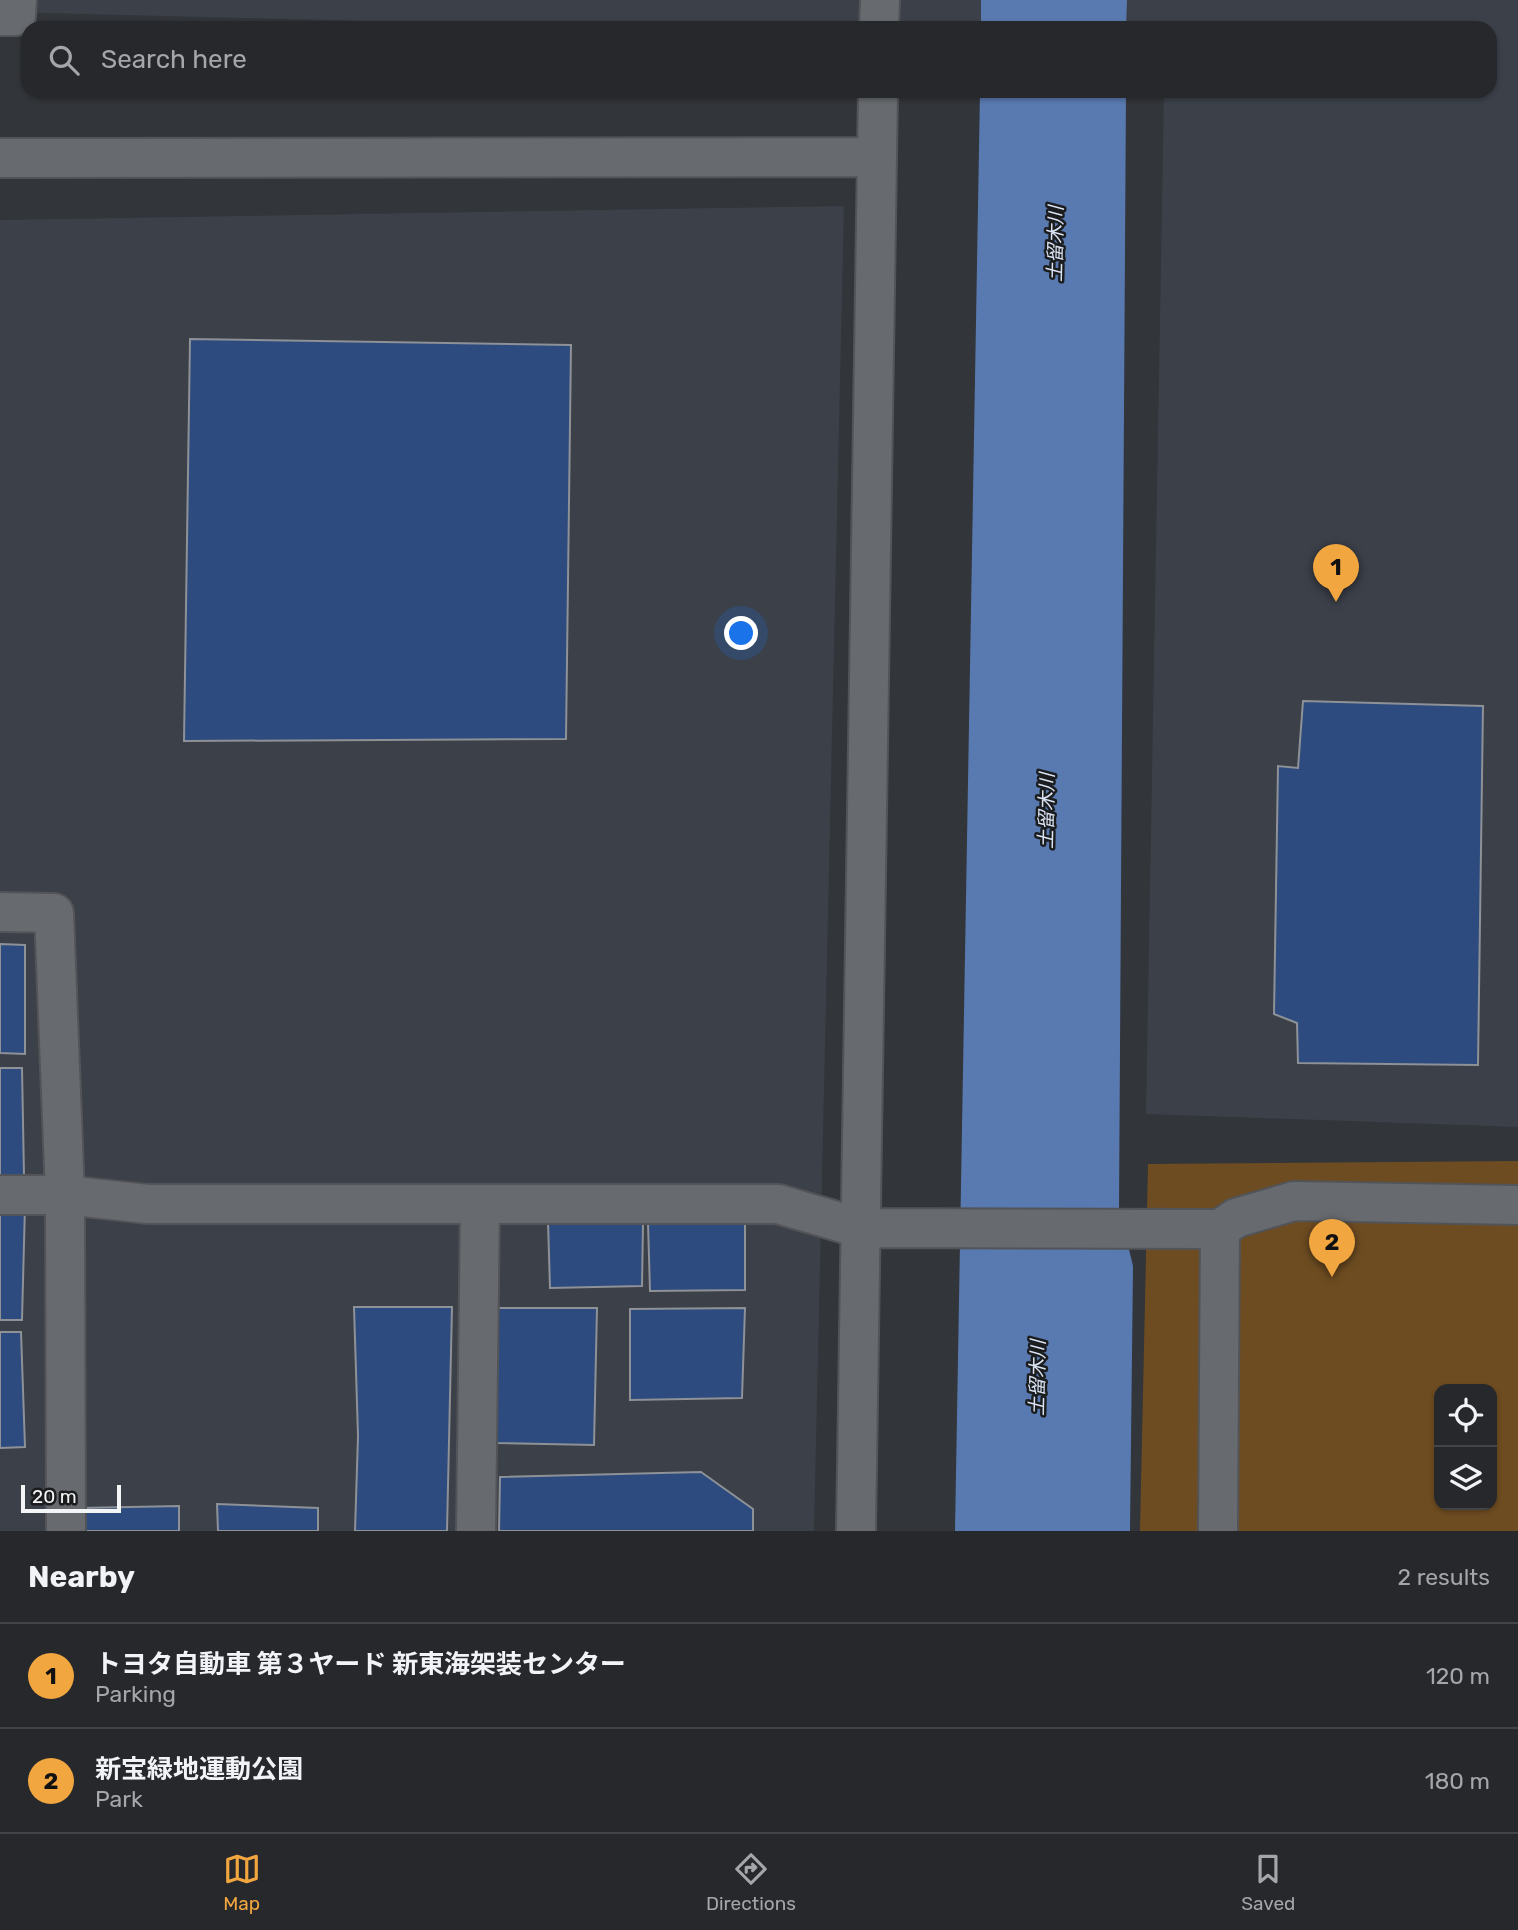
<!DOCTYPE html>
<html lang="en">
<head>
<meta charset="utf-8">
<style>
  body { margin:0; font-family:Rubik,"Noto Sans JP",sans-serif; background:#323437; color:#f1f3f6 }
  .controls { position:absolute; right:21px; bottom:21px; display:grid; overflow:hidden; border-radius:14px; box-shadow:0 2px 5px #0004 }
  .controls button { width:63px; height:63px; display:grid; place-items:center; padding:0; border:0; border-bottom:2px solid #424447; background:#26282b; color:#f1f3f6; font:35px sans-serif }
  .scale { position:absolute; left:21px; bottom:18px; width:100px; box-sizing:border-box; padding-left:7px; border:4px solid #f3f5f7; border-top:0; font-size:19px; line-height:24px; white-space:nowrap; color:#f3f5f7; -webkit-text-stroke:5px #1b1c1e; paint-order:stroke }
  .you { position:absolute; left:742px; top:634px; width:24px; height:24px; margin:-18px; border:5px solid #fff; border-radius:50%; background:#1a73e8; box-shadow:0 0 0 10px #1a73e833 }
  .badge { display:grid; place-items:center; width:46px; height:46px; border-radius:50%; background:#f1a640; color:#111; font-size:23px; font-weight:700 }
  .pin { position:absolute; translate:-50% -58px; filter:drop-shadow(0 2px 4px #0008) }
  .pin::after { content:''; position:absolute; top:37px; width:24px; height:21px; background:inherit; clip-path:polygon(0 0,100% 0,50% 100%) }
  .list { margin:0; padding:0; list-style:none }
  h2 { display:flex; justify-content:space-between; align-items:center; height:91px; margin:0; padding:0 28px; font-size:30px }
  h2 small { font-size:23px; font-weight:400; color:#a4a6a9 }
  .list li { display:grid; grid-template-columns:46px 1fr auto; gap:21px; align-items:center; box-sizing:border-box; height:105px; padding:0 28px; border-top:2px solid #424447 }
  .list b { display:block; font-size:26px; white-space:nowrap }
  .list p { margin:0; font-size:23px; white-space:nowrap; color:#a4a6a9 }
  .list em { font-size:23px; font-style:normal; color:#a4a6a9 }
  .icon { flex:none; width:38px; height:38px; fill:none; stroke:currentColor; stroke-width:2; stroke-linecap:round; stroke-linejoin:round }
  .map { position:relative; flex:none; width:1518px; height:1531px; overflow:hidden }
  .search { position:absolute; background:#26282b; box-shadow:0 2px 5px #0004; left:21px; right:21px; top:21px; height:77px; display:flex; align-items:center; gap:18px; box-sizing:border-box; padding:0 24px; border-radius:21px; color:#a4a6a9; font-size:26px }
  .sheet { height:301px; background:#26282b }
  nav { display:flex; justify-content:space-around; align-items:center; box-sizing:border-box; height:98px; border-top:2px solid #424447; background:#26282b; font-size:19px; color:#a4a6a9 }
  nav a { display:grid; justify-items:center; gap:4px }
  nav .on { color:#f1a640 }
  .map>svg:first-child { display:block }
  .built { fill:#3b4049 }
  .green { fill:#6e4c21; fill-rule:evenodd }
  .water { fill:#597ab0 }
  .building { fill:#2d4b7e; stroke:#8e9196; stroke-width:2 }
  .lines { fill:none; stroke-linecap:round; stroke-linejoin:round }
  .minor-casing { stroke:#525458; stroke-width:42 }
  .minor { stroke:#676a6e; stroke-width:38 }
  .labels { text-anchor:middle; stroke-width:5; stroke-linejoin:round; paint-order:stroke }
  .water-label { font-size:19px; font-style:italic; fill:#dbe5f5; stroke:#1b1c1e }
</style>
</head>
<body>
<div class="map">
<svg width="1518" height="1531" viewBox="0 0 1518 1531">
  <rect width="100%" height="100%" fill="#323539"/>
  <path class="built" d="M0,0H1518V1127L1146,1114L1164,91H1490V28H648L0,12Z
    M844,206L814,1531H0V220Z"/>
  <path class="green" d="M1518,1161V1531H1140L1148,1164ZM1439,1389H1492V1505H1439Z"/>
  <path class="water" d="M981,0H1127L1126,28H981Z
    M980,91H1126L1119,1208L1133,1266L1130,1531H955Z"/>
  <path class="building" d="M190,339L571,345L566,739L184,741Z
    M1303,701L1483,706L1478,1065L1298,1063L1297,1023L1274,1014L1278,766L1298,768Z
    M0,944L25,945V1054L0,1053Z
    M0,1068H22L24,1176H0Z
    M0,1205H25L22,1320H0Z
    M745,1220V1290L650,1291L648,1223Z
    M548,1222L643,1224L642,1286L550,1288Z
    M354,1307H452L447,1531H355L358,1436Z
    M495,1308H597L594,1445L497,1443Z
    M745,1308L742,1398L630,1400V1309Z
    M0,1332H21L25,1447L0,1448Z
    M701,1472L753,1509V1531H499L500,1477Z
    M217,1504L318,1508V1531H218Z
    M179,1506V1531H81L80,1508Z"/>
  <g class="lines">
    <defs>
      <path id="minor" d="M0,16H16L17,0
        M879,28L880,0
        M0,158L877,157
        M0,912L54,913L65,1195L66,1531
        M0,1195H65L147,1204H778L860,1228L1220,1229L1236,1218L1294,1201L1518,1205
        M476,1531L480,1204
        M856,1531L878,91
        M1218,1531L1220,1229"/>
    </defs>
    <use href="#minor" class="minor-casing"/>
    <use href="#minor" class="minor"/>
  </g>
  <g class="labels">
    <g class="water-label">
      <text transform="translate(1055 244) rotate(-89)" y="7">土留木川</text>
      <text transform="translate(1046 811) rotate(-89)" y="7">土留木川</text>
      <text transform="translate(1037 1378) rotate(-89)" y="7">土留木川</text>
    </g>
  </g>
</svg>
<div class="controls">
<button><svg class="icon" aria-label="locate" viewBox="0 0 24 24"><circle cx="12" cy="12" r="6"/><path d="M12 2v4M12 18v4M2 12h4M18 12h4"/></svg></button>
<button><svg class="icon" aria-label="layers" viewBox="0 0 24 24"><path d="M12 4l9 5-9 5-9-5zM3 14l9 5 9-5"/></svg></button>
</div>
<div class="scale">20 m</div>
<div class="you"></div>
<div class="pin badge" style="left:1336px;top:602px">1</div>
<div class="pin badge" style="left:1332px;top:1277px">2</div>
<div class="search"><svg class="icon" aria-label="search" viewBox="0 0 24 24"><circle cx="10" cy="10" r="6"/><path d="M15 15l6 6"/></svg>Search here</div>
</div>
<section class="sheet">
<h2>Nearby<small>2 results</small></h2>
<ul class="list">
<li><span class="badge">1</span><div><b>トヨタ自動車 第３ヤード 新東海架装センター</b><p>Parking</p></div><em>120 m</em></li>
<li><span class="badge">2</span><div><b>新宝緑地運動公園</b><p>Park</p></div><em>180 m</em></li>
</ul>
</section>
<nav>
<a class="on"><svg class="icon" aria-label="map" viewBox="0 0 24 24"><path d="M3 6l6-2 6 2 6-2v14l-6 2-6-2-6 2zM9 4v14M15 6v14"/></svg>Map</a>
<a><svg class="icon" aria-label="directions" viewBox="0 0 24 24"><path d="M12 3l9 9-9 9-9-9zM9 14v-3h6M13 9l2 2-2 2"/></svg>Directions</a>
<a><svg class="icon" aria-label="saved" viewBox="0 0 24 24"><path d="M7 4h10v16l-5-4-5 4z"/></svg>Saved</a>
</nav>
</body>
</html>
